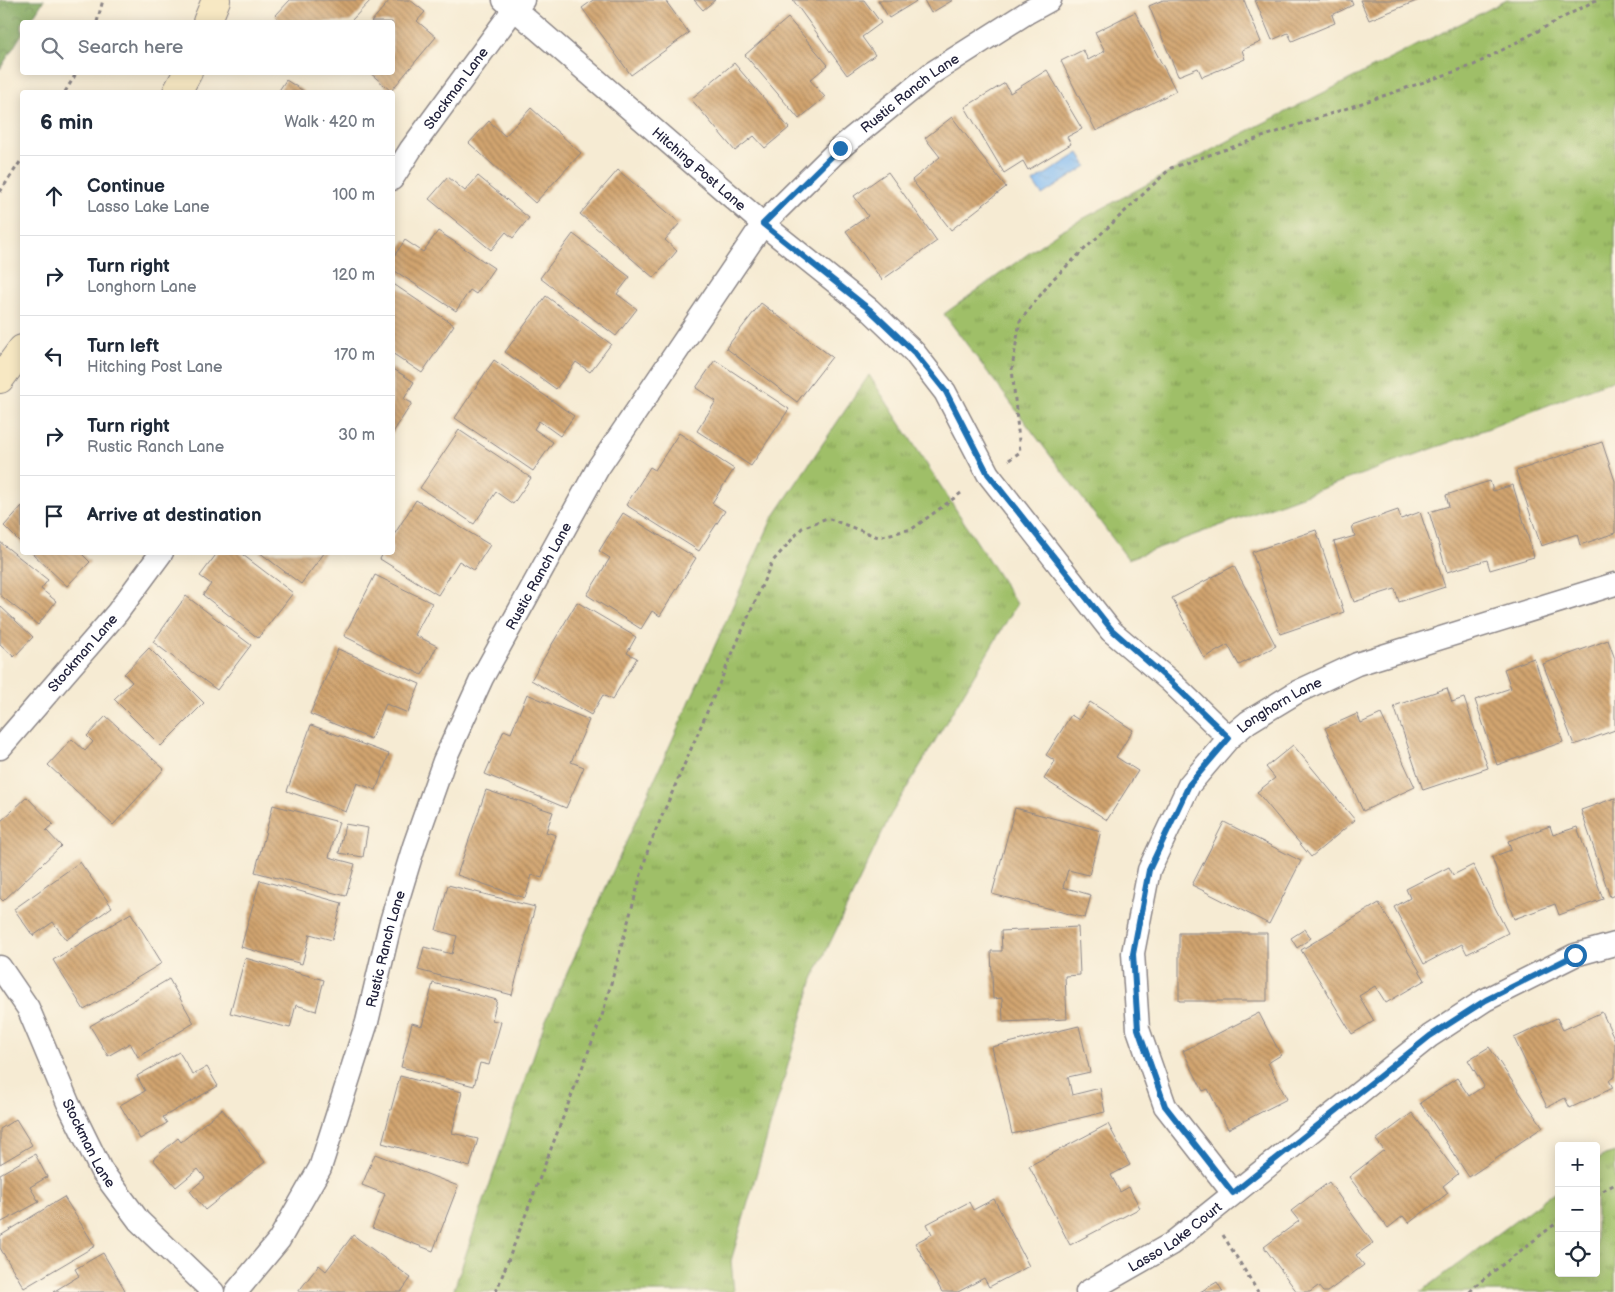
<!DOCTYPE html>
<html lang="en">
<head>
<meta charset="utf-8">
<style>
  body { margin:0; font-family:"Balsamiq Sans",sans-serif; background:#f2f2f3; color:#1f2937 }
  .controls { position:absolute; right:15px; bottom:15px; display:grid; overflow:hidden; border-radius:5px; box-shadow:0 2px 12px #0003 }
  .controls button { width:45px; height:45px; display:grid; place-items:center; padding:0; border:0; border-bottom:1px solid #e0e1e3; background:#fff; color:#1f2937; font:25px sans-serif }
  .stop { position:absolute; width:15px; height:15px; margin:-11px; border:4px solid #1f6fb2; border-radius:50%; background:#fff }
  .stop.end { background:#1f6fb2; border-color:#fff; box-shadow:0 1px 5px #0008 }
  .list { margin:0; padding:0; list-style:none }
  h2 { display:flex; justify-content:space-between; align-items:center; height:65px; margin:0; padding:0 20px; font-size:21px }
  h2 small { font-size:16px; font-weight:400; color:#747a83 }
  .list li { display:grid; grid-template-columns:32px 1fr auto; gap:15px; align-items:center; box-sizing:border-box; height:80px; padding:0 20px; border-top:1px solid #e0e1e3 }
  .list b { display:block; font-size:19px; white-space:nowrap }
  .list p { margin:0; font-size:16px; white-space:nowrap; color:#747a83 }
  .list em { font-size:16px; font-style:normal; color:#747a83 }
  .icon { flex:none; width:28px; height:28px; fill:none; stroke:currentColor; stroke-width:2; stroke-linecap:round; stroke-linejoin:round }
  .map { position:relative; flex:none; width:1615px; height:1292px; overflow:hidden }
  .search { position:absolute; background:#fff; box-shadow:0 2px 12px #0003; left:20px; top:20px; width:375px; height:55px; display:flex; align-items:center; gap:12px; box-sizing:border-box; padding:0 18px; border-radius:5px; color:#747a83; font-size:19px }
  .panel { position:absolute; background:#fff; box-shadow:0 2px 12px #0003; left:20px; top:90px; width:375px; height:465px; border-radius:5px }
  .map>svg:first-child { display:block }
  .grass { fill:url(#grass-tufts); stroke:#607051 }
  .forest { fill:url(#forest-crowns); stroke:#50644c }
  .water { fill:url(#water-ripples); stroke:#526e97 }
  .building { fill:url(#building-back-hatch) }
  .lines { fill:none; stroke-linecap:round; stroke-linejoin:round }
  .street-casing { stroke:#8c8687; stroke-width:25 }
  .secondary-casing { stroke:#8c8687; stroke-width:30 }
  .path { stroke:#8c8687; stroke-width:3; stroke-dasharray:4 4; stroke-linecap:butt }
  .street { stroke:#fff; stroke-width:22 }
  .secondary { stroke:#f7e8c3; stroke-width:28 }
  .route { stroke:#1f6fb2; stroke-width:6 }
  .labels { text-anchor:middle; stroke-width:4.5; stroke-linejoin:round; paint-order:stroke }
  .street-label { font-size:14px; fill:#22223b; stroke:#fcf5e5 }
</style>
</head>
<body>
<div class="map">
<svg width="1615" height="1292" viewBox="0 0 1615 1292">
  <defs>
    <pattern id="grass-tufts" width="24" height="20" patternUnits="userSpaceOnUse" patternTransform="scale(1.25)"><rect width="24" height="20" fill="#9fbf67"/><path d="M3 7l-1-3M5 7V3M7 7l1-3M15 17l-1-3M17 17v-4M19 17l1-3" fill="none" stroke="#819b56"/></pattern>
    <pattern id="forest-crowns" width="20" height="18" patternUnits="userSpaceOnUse" patternTransform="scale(1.25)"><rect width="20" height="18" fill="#7fa65c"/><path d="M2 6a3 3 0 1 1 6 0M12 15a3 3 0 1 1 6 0" fill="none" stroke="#68874d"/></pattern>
    <pattern id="water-ripples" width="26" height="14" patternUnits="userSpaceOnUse" patternTransform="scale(1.25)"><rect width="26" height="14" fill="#82bbf3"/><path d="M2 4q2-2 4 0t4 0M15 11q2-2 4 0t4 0" fill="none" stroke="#70a0d1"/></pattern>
    <pattern id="building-back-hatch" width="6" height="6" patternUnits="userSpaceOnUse" patternTransform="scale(1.25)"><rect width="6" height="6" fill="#d1a46f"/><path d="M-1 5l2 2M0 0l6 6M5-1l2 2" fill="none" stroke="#a9855c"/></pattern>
  </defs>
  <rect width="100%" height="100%" fill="#fcf5e5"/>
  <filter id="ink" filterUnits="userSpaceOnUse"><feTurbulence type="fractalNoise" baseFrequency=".02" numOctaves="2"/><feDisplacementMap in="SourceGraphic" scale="10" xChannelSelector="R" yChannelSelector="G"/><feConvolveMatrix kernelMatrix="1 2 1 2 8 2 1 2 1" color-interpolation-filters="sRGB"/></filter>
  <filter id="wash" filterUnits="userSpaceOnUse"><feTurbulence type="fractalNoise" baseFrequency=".0096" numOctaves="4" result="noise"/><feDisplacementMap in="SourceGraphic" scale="20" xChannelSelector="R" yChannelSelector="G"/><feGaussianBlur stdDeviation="1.12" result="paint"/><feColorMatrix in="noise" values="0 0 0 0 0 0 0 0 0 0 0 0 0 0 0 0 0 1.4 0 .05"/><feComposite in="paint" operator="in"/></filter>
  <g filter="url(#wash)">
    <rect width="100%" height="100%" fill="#f6ebd3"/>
    <path class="grass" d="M1507,0H1615V379L1492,427L1128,559L944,314L1060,231L1232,139Z
      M869,375L1017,604L890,816L813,979L731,1261L734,1292H453L545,1022L772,519Z
      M1615,1152V1292H1421L1559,1188V1273H1596V1161L1605,1155Z"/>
    <path class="forest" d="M0,0H44L30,22H22V34L0,69Z"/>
    <path class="water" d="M1079,153L1087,166L1042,195L1033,182Z"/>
    <g id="blocks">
      <path class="building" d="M290,0H371L350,22H282L275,16Z
        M390,0H410L425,12L417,21L436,37L391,91L369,72H392V22H371Z
        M593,0H665L689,33L631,75L582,8Z
        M694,0H715L703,10Z
        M793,0H864L881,23L862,37L875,55L847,75Z
        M878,0H918L889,18Z
        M924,0H953L931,13Z
        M1163,0H1244L1261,42L1242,50L1245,59L1202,77L1198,68L1178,76L1149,6Z
        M1255,0H1351L1353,5L1332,15L1335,23L1292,41L1288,33L1272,40Z
        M1360,0H1419L1369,20Z
        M1135,12L1176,91L1096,131L1061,61L1083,50L1088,60L1105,51L1095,32Z
        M788,18L828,65L810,80L825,97L799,119L745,55Z
        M734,63L789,128L765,148L754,136L735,151L691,99Z
        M1047,70L1082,129L1067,137L1071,144L1028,170L1023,161L1004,173L965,107L1005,83L1010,93Z
        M286,80L305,92H278Z
        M531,108L581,153L535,203L469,143L489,121L505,136Z
        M952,117L1006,187L951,230L912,180L940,157L925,138Z
        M618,170L680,223L665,240L677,251L654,278L580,214Z
        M888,172L937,241L882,280L846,231L868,216L854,196Z
        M478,176L529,218L513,238L506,232L491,250L429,199L448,177L465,191Z
        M438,231L494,268L476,294L470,290L456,311L392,269V259L405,240L423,252Z
        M573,234L630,277L617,294L637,309L616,336L540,278Z
        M392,283L454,325L422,373L392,353Z
        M546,296L611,344L590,372L576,362L556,389L505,352Z
        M761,303L832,357L797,402L726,348Z
        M494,360L574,416L560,436L539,421L534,429L553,442L533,471L455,418Z
        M715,360L789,409L751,466L697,431L716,401L696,388Z
        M392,368L414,382L404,399L412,403L392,434Z
        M459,430L531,478L513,504L496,492L474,524L420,488Z
        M679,433L734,469L712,503L725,511L699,551L626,505L650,467L655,470Z
        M1602,442L1615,481V533L1580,545L1577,534L1541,546L1516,471Z
        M1490,481L1493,491L1513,485L1534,557L1490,570L1487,560L1447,572L1429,512L1449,506L1446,495Z
        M416,500L490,545L474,570L459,561L438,595L380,559L384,552H392V538Z
        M22,506V544L4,526Z
        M1398,510L1401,519L1420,512L1445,587L1399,602L1395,589L1354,602L1334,542L1355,536L1352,526Z
        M623,513L696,558L660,616L652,611L641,629L587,595L610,558L599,551Z
        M1316,530L1344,612L1280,634L1252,552Z
        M0,542L48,580L41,589L56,601L38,625L0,595Z
        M31,552H80L90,562L67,586Z
        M218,552H239L293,593L258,638L203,595L211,584L200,576Z
        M259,552H325L301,584Z
        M1234,566L1276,646L1239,665L1228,645L1204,658L1172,598Z
        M375,575L432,603L415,635L437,646L422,675L344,636Z
        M186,596L251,645L217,690L153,642Z
        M577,602L636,637L627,653L637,658L612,700L603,695L591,715L531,680Z
        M0,606L33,637L14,657L0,644Z
        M1608,640L1615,659V730L1574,745L1543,664Z
        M149,648L204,703L161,746L114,699L132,682L124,674Z
        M338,649L420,684L408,713L386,704L371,739L310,714Z
        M1534,658L1563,742L1497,765L1475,700L1511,688L1504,669Z
        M1447,688L1452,702L1464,698L1488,768L1423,790L1394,706Z
        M527,694L589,720L571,762L584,767L566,808L485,774L504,730L511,733Z
        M1090,702L1133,730L1116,757L1138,771L1107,820L1044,779L1055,761L1046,755L1071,715L1079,720Z
        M1357,714L1361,723L1381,714L1415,787L1363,811L1325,728Z
        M106,716L164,769L113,825L48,765L72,739L85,751L93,742L87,736Z
        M311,725L389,754L376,790L357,783L346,812L287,791Z
        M1293,745L1355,820L1311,857L1257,792L1275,778L1266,767Z
        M486,790L553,812L546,832L556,835L542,878L532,875L525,898L457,875Z
        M27,797L53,824L46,830L61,846L3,901L0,898V822Z
        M1615,798V895L1610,897L1581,810Z
        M273,805L339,822L329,857L355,864L346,896L255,872Z
        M1015,808L1101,831L1089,875L1068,870L1063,887L1091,895L1085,918L992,894Z
        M1224,822L1301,861L1269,924L1192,885Z
        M345,824L368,828L363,857L339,853Z
        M1550,826L1553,835L1577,827L1603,899L1559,915L1555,904L1514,919L1492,857L1511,850L1508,841Z
        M80,862L112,907L66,940L53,922L33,936L14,909Z
        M1473,865L1508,933L1467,954L1462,944L1424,964L1394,907L1410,898L1406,889L1449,867L1453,875Z
        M260,880L342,903L332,940L310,934L302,964L241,947Z
        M448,885L535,907L512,995L418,970L424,947L452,954L457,936L436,930Z
        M1379,903L1425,980L1386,1003L1375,986L1359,996L1374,1021L1352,1034L1301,950Z
        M131,913L162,963L84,1010L53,960Z
        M1078,927L1080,975L1065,976L1067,1019L1003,1022L1002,998L993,999L991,951H1002L1001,931Z
        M1305,929L1311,938L1297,948L1291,938Z
        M1179,933H1267V1001H1179Z
        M245,958L324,980L316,1011L296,1005L290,1028L230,1013Z
        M169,979L194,1023L138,1057L130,1043L108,1056L90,1026Z
        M433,983L497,1000L492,1020L501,1022L489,1065L480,1063L474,1086L401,1067L412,1023L422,1026Z
        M1602,1012L1615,1040V1077L1609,1080L1613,1088L1570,1108L1565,1098L1547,1107L1514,1038L1557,1018L1563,1030Z
        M1259,1013L1281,1055L1268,1063L1287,1099L1228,1129L1208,1089L1203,1091L1183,1051Z
        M1079,1026L1090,1072L1068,1077L1072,1095L1100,1088L1105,1112L1012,1134L992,1047Z
        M1489,1047L1543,1127L1469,1177L1420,1103L1457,1078L1469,1096L1484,1086L1468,1060Z
        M179,1052L193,1075L207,1067L218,1086L163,1117L167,1123L140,1139L120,1105L145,1091L137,1076Z
        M400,1076L462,1092L452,1133L478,1139L470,1167L382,1143Z
        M222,1109L265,1162L205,1210L190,1191L205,1178L198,1169L176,1187L153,1159L178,1138L181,1142Z
        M1412,1113L1458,1174L1443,1186L1448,1193L1409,1223L1403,1216L1388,1228L1349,1177L1384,1150L1376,1140Z
        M16,1119L32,1145L0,1164V1129Z
        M1108,1124L1130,1165L1111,1175L1120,1192L1129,1187L1140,1208L1070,1245L1029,1166Z
        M35,1154L47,1177L30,1187L39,1202L0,1223V1174Z
        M375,1154L458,1186L433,1251L372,1228L385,1194L362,1185Z
        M1329,1182L1373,1243L1356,1255L1364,1265L1327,1292H1323L1318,1286L1310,1292H1297L1264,1247L1299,1221L1291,1211Z
        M64,1197L95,1246L24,1288L0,1248V1236Z
        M994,1199L1029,1266L989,1287L984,1278L958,1292H942L915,1243L932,1234L927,1224L969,1202L973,1210Z
        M353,1235L411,1278L401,1292H298L319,1265L326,1271Z
        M103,1253L125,1290L121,1292H53L79,1276L75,1269Z
        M1217,1282L1223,1292H1200Z"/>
    </g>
  </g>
  <g filter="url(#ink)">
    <use href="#blocks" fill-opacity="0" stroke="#8c8687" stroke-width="1"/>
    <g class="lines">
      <defs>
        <g id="street">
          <path id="s1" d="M504,0L763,224L869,309L914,352L945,392L988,474L1111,631L1170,681L1229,738"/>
          <path id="s2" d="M392,179L411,149L514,9L523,0"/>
          <path id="s3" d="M0,748L117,613L162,552"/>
          <path id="s4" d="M0,967L28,1008L68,1103L101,1170L139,1221L213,1292"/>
          <path id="s5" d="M1233,1193L1165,1106L1138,1029L1133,953L1149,870L1189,785L1229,738L1248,722L1297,692L1357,664L1615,584"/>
          <path id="s6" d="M236,1292L279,1240L320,1168L367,1022L390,925L414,846L444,761L482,678L598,468L763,224L840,148L932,73L1028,12L1050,0"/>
          <path id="s7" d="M1087,1292L1171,1244L1430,1036L1485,1000L1575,955L1615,944"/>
        </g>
        <path id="secondary" d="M207,22L216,0
          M177,92L188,72
          M0,379L22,349"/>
      </defs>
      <use href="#street" class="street-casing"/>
      <use href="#secondary" class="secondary-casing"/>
      <path class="path" d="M97,22L103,0
        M65,92L77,72
        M0,192L22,159
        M1009,460L1020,452L1012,368L1020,321L1053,279L1171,168L1474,65L1596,0
        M1596,1195L1615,1184
        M1223,1235L1258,1292
        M496,1292L602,1016L649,846L772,562L802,528L827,518L878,537L912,529L961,493
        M1470,1292L1476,1285L1559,1221"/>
      <use href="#street" class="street"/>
      <use href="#secondary" class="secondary"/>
    </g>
  </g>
  <g class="lines" filter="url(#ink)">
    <path class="route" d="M840,148L763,224L869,309L914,352L946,392L988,474L1112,630L1170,681L1229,738L1189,785L1149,870L1133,954L1138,1029L1165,1106L1233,1193L1430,1036L1486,1000L1575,955"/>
  </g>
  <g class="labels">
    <g class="street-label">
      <text dy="5" stroke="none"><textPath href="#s2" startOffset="111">Stockman Lane</textPath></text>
      <text dy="5" stroke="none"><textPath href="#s6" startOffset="1399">Rustic Ranch Lane</textPath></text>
      <text dy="5" stroke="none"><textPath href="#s1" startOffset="258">Hitching Post Lane</textPath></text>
      <text dy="5" stroke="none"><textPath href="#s6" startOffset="784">Rustic Ranch Lane</textPath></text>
      <text dy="5" stroke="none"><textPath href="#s3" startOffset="126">Stockman Lane</textPath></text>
      <text dy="5" stroke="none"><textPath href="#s5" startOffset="569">Longhorn Lane</textPath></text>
      <text dy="5" stroke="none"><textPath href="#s6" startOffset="379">Rustic Ranch Lane</textPath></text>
      <text dy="5" stroke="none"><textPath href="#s4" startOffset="198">Stockman Lane</textPath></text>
      <text dy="5" stroke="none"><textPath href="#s7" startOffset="104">Lasso Lake Court</textPath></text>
    </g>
  </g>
</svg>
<div class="controls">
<button>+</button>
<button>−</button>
<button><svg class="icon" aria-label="locate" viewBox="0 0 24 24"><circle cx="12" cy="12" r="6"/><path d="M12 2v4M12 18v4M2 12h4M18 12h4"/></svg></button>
</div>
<div class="stop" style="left:1575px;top:955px"></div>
<div class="stop end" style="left:840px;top:148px"></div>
<div class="search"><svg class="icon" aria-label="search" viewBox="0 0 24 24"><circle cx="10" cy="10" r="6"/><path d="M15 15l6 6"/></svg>Search here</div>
<section class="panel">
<h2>6 min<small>Walk · 420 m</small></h2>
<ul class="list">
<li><svg class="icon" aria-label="ahead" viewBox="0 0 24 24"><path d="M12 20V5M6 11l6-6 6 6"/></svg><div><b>Continue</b><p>Lasso Lake Lane</p></div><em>100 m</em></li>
<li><svg class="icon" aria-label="right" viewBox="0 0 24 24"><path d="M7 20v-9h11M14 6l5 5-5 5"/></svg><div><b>Turn right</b><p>Longhorn Lane</p></div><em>120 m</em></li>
<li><svg class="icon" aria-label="left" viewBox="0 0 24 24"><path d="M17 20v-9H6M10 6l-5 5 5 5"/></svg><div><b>Turn left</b><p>Hitching Post Lane</p></div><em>170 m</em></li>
<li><svg class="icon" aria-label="right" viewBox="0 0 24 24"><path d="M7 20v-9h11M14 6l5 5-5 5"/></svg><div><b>Turn right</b><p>Rustic Ranch Lane</p></div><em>30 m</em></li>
<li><svg class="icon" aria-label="arrive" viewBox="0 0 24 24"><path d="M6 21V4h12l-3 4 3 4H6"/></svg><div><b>Arrive at destination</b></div></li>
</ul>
</section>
</div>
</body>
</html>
